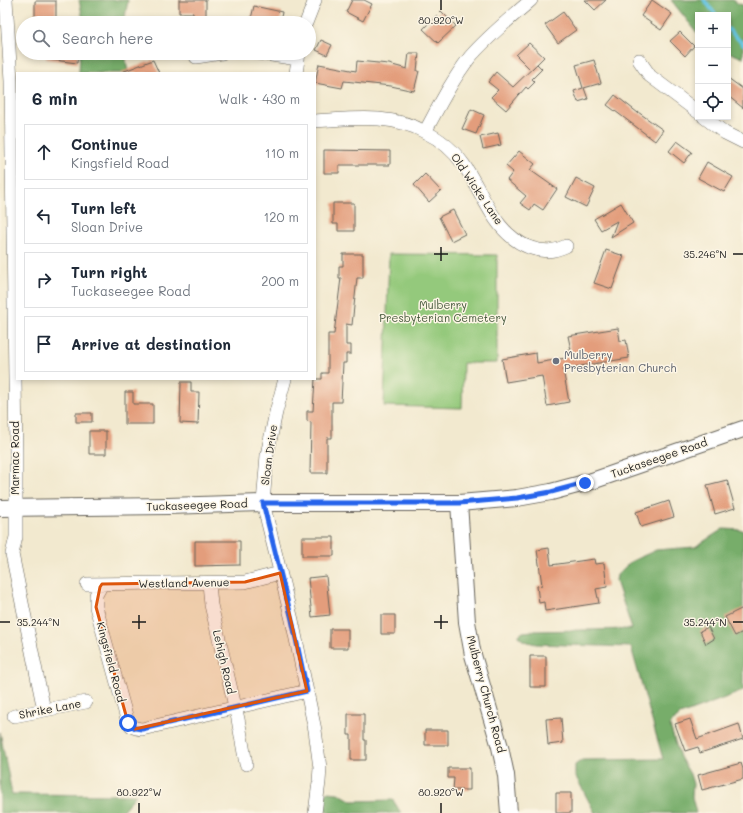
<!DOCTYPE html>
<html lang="en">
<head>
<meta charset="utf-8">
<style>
  body { margin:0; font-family:Mali,sans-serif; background:#f2f2f3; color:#1f2937 }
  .controls { position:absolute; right:12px; top:12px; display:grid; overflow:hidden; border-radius:0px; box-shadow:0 2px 6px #0003 }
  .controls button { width:36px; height:36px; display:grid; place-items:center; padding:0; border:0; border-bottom:1px solid #e0e1e3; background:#fff; color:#1f2937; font:20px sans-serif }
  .stop { position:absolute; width:12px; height:12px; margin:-9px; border:3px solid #2563eb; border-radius:50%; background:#fff }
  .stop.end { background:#2563eb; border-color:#fff; box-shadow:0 1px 4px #0008 }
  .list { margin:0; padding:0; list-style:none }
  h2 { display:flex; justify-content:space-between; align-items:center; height:52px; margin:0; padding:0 16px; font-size:17px }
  h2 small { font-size:13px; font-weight:400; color:#747a83 }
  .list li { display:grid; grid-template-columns:26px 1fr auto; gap:12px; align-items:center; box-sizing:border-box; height:56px; margin:0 8px 8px; padding:0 8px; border:1px solid #e0e1e3; border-radius:0px }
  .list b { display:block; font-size:15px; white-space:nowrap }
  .list p { margin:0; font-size:13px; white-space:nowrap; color:#747a83 }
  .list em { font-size:13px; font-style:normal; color:#747a83 }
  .icon { flex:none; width:22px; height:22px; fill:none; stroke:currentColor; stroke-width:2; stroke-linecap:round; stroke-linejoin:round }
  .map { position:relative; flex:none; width:743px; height:813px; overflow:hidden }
  .search { position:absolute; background:#fff; box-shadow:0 2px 6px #0003; left:16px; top:16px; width:300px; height:44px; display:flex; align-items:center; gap:10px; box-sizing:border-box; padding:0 14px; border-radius:22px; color:#747a83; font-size:15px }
  .panel { position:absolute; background:#fff; box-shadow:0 2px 6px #0003; left:16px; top:72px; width:300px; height:308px; border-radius:0px }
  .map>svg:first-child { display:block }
  .green { fill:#94c97b; stroke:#58724c }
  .forest { fill:#77ad6b; stroke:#4a6444 }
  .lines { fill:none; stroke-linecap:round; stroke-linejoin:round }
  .stream { stroke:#66c5e4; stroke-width:3.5 }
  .building { fill:#e39d7c }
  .minor-casing { stroke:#67645b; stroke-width:14 }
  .tertiary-casing { stroke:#67645b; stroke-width:18 }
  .minor { stroke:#fff; stroke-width:13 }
  .tertiary { stroke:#fff; stroke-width:16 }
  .route { stroke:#2563eb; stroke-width:5 }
  .marked { fill:#de560d; fill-opacity:0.2; stroke:#de560d; stroke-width:3; stroke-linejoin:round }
  .ticks { fill:none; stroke:#1c1c1c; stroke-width:1.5 }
  .worship-dot { fill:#6b7280; stroke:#fcf5e5; stroke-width:1.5 }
  .labels { text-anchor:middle; stroke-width:3; stroke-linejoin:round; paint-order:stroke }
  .street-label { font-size:11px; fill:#1c1c1c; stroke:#fcf5e5 }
  .park-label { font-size:11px; fill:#46593d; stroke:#fcf5e5 }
  .worship-label { font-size:11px; fill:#5b616d; stroke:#fcf5e5; text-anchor:start }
  .ticks-label { font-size:10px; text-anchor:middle; fill:#1c1c1c; stroke:#fcf5e5; stroke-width:3; stroke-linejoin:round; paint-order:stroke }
</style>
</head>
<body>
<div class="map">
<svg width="743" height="813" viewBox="0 0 743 813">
  <rect width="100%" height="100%" fill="#fcf5e5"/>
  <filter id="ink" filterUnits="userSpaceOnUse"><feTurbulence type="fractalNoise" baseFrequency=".025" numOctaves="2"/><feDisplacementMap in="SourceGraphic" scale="8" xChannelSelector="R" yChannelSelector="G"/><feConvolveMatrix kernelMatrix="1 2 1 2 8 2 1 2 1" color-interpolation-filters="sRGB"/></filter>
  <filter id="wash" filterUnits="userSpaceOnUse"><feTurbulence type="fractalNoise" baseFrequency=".012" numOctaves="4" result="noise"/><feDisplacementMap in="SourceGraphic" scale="16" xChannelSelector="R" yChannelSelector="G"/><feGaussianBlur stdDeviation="0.9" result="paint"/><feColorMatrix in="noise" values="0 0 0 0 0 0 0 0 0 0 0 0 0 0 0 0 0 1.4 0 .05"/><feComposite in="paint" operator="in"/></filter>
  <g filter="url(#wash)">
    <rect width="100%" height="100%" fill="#f2e9cf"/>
    <path class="green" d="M389,254L497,255V363H463L462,408L384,406Z"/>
    <path class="forest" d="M79,0H128L124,23H82V14Z
      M671,0H733L739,4L743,5V58L728,52V15H698V34Z
      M80,53H125L128,73H79Z
      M723,529L743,530V691L680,715L672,722L670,726L680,757L690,774L693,784L692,797L696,813H595L575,775V765L582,760L663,759L631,647L536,644L524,641L518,636L523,632L532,631L632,629L616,581L617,575L630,562L656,550L695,547Z
      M0,732L12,794L136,795L120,813H0Z
      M327,792L338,793L352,801L393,800L401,813H330L325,810L324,800Z"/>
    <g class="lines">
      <path class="stream" d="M704,0L716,15
        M728,29L743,44"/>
    </g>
    <g id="blocks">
      <path class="building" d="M179,0H206V19H193V13H179Z
        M352,0H364L372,4L363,21L346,12Z
        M585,0H606L595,10Z
        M652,0L672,14L661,30L641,16Z
        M35,1H56V18H35Z
        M254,6L282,12L280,23H250Z
        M441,11L456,26L438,43L423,29Z
        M563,12L576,30L558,43L545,25Z
        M680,32L694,46L685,56L670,41Z
        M321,40L332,45L327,55L316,50Z
        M529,43L544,57L531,70L516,55Z
        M46,53H78L77,63L46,59Z
        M409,53H419L417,71H419L414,91L391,86L344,81L342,88L315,83L319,64L356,71L357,61L389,64L407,69Z
        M153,60L159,73H122V72Z
        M594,60L601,83L584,88L588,99L578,102L574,91L583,88L576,65Z
        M537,64L542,69L532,79L535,82L528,89L526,87L506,110L491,97L498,90L488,82L496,72L513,87Z
        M728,78L743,89V108L728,96Z
        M615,95L638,113V112L663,130L655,141L607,105Z
        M471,109L484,115L476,134L462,129Z
        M498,133L501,145L483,149L480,137Z
        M677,141L692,152L684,163L669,151Z
        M324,150L390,151V165H339V173H324Z
        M519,151L535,164L530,170L557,189L543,210L534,204L530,210L520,203L526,196L507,180L513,172L506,166Z
        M707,162L733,177L724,192L698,178Z
        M425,174L441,191L429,202L414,185Z
        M576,178L595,188L586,207L566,197Z
        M333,203H354V231H338V224H333Z
        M621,203L633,223L611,237L617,221L601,230L594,219Z
        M453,210L465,234L451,241L439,217Z
        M606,250L624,256L612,289L594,283Z
        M343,254H363V278H357L352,325L346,324V345H351V354H346V363H343L341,402H332V438H327V473H310L311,422L307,421V411H313L315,379H322V373H328V334H334L341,278H339V266H343Z
        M618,328L620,341L626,340L629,358L563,369L569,402L547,406L542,376L506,382L502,359L536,353L537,363L566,358L565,351L571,350L568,336Z
        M181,382H191V392H199L198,424L180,423Z
        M125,392H133V404H153V424H125Z
        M76,413H92V422H76Z
        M89,431H106V454H89Z
        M727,480L735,508L715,514L707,485Z
        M669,501L674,517L641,527L636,512Z
        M302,537H334V556H302Z
        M195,541H240V565L195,566Z
        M549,548L551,565L594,559L595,564L604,563L607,587L596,589L599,603L545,611L544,602L539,603L537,586L542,585L537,550Z
        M326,576L330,615L312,617L308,578Z
        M743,608V632L735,636L725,617Z
        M381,615H395V634H381Z
        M708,627L714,639L706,644L700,631Z
        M330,629H348V648H330Z
        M530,656H546V687H530Z
        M348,714H364V740H366V760H351V735H348Z
        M561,718L563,743L548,745L546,719Z
        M690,719L697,739L739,724L743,739L700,753L698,747L685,751L675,724Z
        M425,730H448V745H425Z
        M741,763L743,769V779L702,790L698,775Z
        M448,768H470V790H453L454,778H448Z
        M556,793H571V813H556Z"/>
    </g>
  </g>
  <g filter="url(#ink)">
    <use href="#blocks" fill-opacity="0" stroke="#67645b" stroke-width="1"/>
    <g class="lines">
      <defs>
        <path id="minor" d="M6,0L11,81L16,453V537L12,554L44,710
          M306,23L315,0
          M258,53L298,59
          M196,57L222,53
          M639,60L650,76L698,112
          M296,73L299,53
          M704,117L725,133L743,142
          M315,121C352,119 391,113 425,132C440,139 454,151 464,165C484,194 494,235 531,248C545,252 553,252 566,246
          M425,132C439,106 452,80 470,57C488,36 511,18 531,0
          M285,379L276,412L267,455L263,503L292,620L315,730L320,768L319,782L315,813
          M209,583L211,605L238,719L246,764
          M87,584L245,582L280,573
          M102,584L96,595V607L127,719C130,727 134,728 142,729L307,691
          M14,716L86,702"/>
        <path id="tertiary" d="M459,503L467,622L473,655L500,747L506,775L509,813
          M0,508L168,506L263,503H459L517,498L551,492L592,481L743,429"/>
      </defs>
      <use href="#minor" class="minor-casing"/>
      <use href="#tertiary" class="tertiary-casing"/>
      <use href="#minor" class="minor"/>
      <use href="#tertiary" class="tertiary"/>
    </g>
  </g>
  <g class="lines" filter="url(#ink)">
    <path class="route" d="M128,723L135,728L142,729L307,691L292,620L263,503H459L517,498L551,492L585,483"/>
  </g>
  <path class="marked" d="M280,573L307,691L135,729L127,719L96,607L100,587L102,584L245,582Z"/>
  <path class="ticks" d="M441,0V10M441,247V261M434,254H448M733,254H743M139,615V629M441,615V629M0,622H10M132,622H146M434,622H448M733,622H743M139,803V813M441,803V813"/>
  <circle class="worship-dot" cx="556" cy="361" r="4"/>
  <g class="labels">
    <g class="street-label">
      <text transform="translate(477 189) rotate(56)" y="4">Old Wicke Lane</text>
      <text transform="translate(269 455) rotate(-82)" y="4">Sloan Drive</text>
      <text transform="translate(15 458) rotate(-90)" y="4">Marmac Road</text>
      <text transform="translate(659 458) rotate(-19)" y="4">Tuckaseegee Road</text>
      <text transform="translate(197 505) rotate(-2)" y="4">Tuckaseegee Road</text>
      <text transform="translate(184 583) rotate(-1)" y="4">Westland Avenue</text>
      <text transform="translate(111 662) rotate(75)" y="4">Kingsfield Road</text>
      <text transform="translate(224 662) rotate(77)" y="4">Lehigh Road</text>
      <text transform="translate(486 694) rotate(75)" y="4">Mulberry Church Road</text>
      <text transform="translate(50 709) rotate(-11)" y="4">Shrike Lane</text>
    </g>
    <g class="park-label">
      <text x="443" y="309">Mulberry<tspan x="443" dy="13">Presbyterian Cemetery</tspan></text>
    </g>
    <g class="worship-label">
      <text x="564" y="359">Mulberry<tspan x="564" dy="13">Presbyterian Church</tspan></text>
    </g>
  </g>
  <g class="ticks-label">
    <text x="441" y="24">80.920°W</text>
    <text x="705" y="258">35.246°N</text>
    <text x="38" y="626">35.244°N</text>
    <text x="705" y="626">35.244°N</text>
    <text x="139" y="796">80.922°W</text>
    <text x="441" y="796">80.920°W</text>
  </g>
</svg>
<div class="controls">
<button>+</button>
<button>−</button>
<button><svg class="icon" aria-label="locate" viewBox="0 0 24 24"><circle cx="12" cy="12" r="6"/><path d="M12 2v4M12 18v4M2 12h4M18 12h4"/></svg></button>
</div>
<div class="stop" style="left:128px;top:723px"></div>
<div class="stop end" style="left:585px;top:483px"></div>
<div class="search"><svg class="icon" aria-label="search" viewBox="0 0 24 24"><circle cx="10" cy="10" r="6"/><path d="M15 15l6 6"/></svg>Search here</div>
<section class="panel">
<h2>6 min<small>Walk · 430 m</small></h2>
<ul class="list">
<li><svg class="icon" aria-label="ahead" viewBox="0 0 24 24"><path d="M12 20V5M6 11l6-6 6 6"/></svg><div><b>Continue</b><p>Kingsfield Road</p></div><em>110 m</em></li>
<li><svg class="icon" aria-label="left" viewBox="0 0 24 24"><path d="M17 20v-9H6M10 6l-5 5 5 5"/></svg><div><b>Turn left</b><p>Sloan Drive</p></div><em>120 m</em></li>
<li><svg class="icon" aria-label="right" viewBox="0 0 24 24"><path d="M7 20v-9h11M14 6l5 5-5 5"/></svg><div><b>Turn right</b><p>Tuckaseegee Road</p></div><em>200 m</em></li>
<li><svg class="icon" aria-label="arrive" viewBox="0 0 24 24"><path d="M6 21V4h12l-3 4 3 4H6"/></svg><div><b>Arrive at destination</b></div></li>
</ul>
</section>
</div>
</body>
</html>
